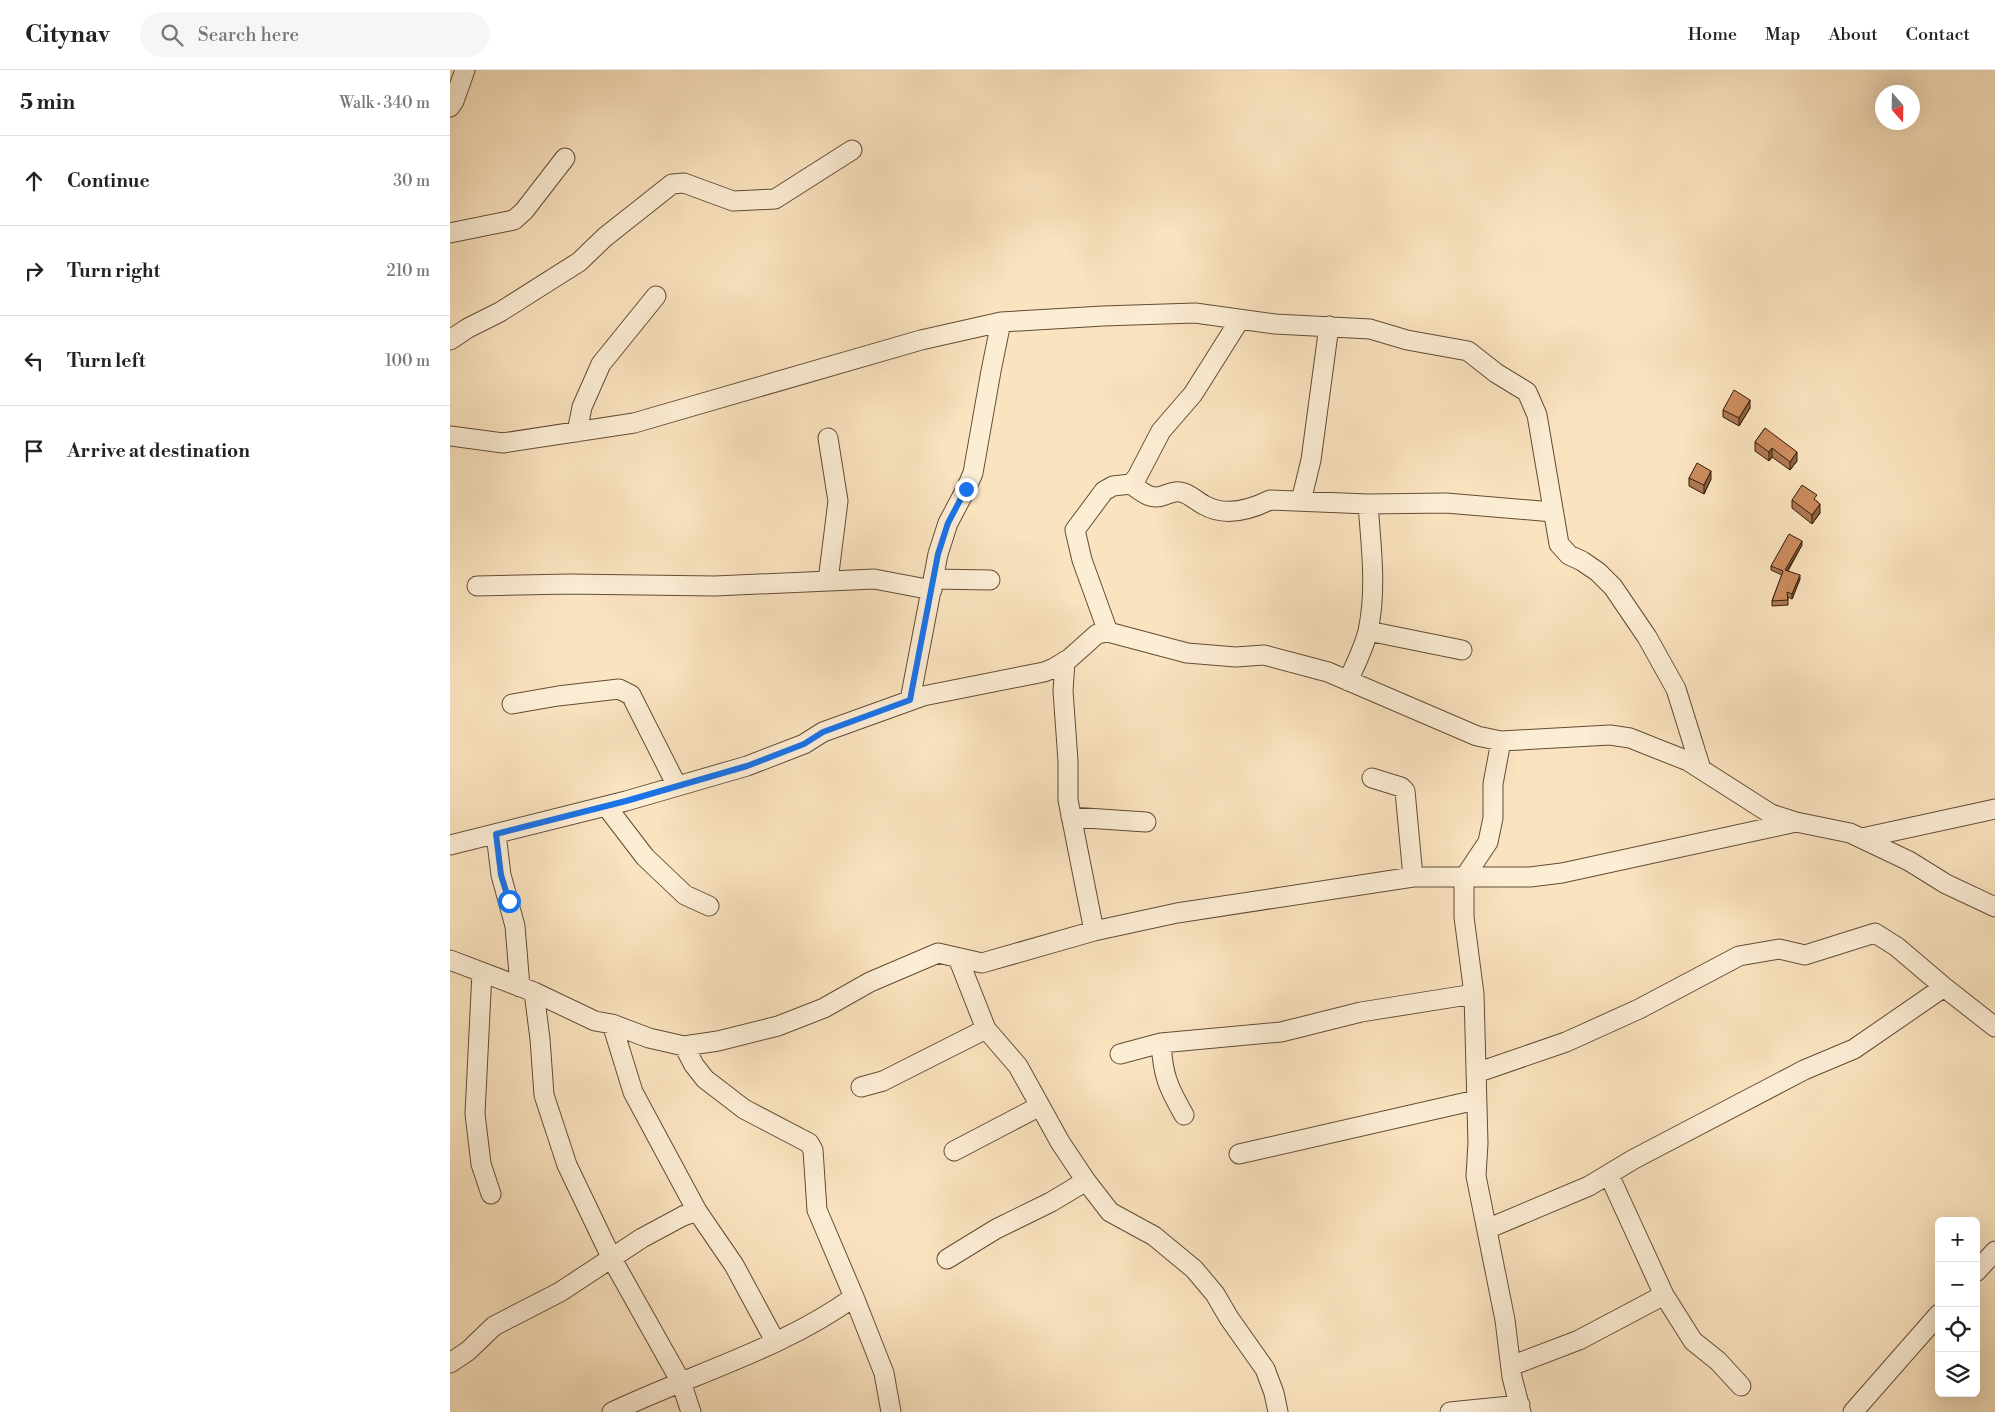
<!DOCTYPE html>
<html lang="en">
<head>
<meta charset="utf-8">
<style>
  body { margin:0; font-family:"Libre Bodoni",serif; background:#f6f6f6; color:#222 }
  .controls { position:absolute; right:15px; bottom:15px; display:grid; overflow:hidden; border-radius:8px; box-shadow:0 5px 20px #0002 }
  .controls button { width:45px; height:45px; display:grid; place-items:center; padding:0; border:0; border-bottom:1px solid #e0e0e0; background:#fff; color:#222; font:25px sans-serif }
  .compass { position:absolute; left:1425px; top:15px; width:45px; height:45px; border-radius:50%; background:#fff; box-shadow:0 5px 20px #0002; rotate:160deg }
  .stop { position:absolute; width:15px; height:15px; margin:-11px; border:4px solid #1a73e8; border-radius:50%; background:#fff }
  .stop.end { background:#1a73e8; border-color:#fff; box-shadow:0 1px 5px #0008 }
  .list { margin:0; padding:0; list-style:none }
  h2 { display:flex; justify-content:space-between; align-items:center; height:65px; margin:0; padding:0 20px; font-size:21px }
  h2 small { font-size:16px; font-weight:400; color:#767676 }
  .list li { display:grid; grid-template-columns:32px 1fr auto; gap:15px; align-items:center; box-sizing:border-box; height:90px; padding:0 20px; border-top:1px solid #e0e0e0 }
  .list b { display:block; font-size:19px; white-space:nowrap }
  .list em { font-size:16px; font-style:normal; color:#767676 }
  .icon { flex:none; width:28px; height:28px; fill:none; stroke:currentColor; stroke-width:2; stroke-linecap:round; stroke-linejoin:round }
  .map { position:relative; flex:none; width:1545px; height:1342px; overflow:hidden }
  header { display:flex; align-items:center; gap:30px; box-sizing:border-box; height:70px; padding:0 25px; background:#fff; border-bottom:1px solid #e0e0e0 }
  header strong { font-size:24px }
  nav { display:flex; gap:28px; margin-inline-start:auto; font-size:18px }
  .search { width:350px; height:45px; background:#f6f6f6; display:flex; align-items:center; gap:12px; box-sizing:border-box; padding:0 18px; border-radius:28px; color:#767676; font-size:19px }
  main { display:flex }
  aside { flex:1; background:#fff }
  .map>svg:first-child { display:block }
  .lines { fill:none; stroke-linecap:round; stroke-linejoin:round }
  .minor-casing { stroke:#634c34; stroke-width:21 }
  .minor { stroke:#fcedd5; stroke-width:19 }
  .wall { fill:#af7852; stroke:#311a06 }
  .shaded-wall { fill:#8f6242; stroke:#311a06 }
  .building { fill:#cc8c5f; stroke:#311a06 }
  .route { stroke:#1a73e8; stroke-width:6 }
</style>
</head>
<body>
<header>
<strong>Citynav</strong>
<div class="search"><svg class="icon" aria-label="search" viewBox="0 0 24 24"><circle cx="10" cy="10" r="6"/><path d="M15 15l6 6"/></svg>Search here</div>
<nav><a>Home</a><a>Map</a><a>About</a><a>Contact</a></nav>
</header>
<main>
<aside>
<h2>5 min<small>Walk · 340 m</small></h2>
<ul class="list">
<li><svg class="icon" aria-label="ahead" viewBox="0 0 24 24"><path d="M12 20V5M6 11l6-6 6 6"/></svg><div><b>Continue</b></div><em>30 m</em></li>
<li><svg class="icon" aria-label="right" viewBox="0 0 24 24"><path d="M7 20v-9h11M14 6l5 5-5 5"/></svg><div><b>Turn right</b></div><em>210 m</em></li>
<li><svg class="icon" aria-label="left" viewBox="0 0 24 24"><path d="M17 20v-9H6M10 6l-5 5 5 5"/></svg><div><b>Turn left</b></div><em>100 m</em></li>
<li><svg class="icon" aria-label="arrive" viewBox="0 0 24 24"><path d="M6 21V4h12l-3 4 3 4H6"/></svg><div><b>Arrive at destination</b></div></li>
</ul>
</aside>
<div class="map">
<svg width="1545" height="1342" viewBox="0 0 1545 1342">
  <rect width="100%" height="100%" fill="#fae3bf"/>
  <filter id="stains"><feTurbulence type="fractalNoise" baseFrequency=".004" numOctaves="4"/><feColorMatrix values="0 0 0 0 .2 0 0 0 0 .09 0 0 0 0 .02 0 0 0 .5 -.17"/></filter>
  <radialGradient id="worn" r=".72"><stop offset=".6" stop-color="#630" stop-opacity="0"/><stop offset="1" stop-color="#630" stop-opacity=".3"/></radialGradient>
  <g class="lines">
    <defs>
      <path id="minor" d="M0,37L4,31L15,0
        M0,163L64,150L74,141L115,88
        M0,270L18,258L50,242L129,192L155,167L222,114L234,113L283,131L325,129L402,80
        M127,362L132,337L151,294L206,226
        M0,366L53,373L184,353L471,270L551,252L653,246L745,243L825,254L920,259L957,270L1018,281L1046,303L1077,322L1087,345L1109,474L1119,485L1132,491L1148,502L1163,517L1197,567L1226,619L1251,699
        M681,414C692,422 701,431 715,425C720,423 725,421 730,422C739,423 746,431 754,435C775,447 800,440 820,430L918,434C921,476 927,519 918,561C914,578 905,595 898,611
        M851,431L861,390L879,256
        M918,434L996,433L1103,442
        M484,509L540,510
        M378,511L388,431L378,368
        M27,516L119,514L265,516L424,509L482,520
        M918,561L1012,580
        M658,562L632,490L625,460L654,421L663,416L681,414L687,407L711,361L743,324L789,251
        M615,591L613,621L618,691V730L644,861
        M460,630L488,484L498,453L516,419L523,403L541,301L551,252
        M62,634L108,626L169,619L181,625L227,716
        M1051,671L1043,714V748L1038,772L1014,808V847L1024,924L1028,1073L1026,1106L1055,1250L1062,1307L1071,1342
        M922,708L951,717L955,721L963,807
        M156,736L195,787L235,825L259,836
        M621,747L696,752
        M46,764L51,805L65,856L70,917
        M1412,768L1545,739
        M0,775L176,731L297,696L354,674L373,662L473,626L594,602L604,598L619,589L647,564L658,562L737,583L786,587L814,585L878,602L1027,666L1051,671L1160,665L1180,668L1238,691L1321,744L1346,752L1400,763L1459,791L1496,814L1545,837
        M508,888L536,959L568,996L610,1072L636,1111L660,1142L704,1166L744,1199L765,1224L779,1248L815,1299L824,1323L828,1342
        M0,890L84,922L145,951L162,954L199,968L234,976L268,971L328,956L374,938L420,912L488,883L532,893L644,861L727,843L963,807H1080L1112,803L1346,752
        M32,902L25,1044L31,1094L41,1124
        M84,922L90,969L94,1025L117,1095L162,1189L231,1312L241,1342
        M162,954L183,1022L247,1141L284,1195L325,1271
        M711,973C713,1006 718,1017 734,1045
        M234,976L244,995L255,1009L294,1039L359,1073L363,1080L367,1140L404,1227
        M670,984L711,973L831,962L911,942L1024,924
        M1026,1003L1116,972L1189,939L1289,886L1329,879L1355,885L1425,863L1447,877L1494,917L1545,957
        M411,1017L433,1011L536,959
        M504,1081L590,1036
        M789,1084L1026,1030
        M1159,1105L1214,1225L1243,1271L1268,1291L1291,1316
        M1037,1159L1139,1116L1184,1089L1354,1000L1404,979L1494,917
        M497,1189L546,1159L601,1132L636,1111
        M1526,1202L1545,1181
        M0,1293L18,1281L44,1256L110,1222L192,1168L233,1146L247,1141
        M1061,1296L1129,1270L1214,1225
        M162,1342C242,1304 332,1279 404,1227L434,1303L441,1342
        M1000,1342L1070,1335
        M1403,1342L1489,1244"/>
    </defs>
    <use href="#minor" class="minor-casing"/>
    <use href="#minor" class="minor"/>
  </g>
  <path class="wall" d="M1300,338L1289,356L1273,347V340Z
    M1315,358L1347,391L1340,400L1322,387L1319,391L1305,381V372Z
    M1239,408L1261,409L1254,424L1239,416Z
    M1342,430L1367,431L1370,443L1362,454L1342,438Z
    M1352,475L1338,501L1350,509L1342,529L1338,527V535L1322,536V531L1332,505L1321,500V496Z"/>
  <path class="shaded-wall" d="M1300,330V338L1289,356V348Z
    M1322,378V387L1319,391V382Z
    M1347,382V391L1340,400V392Z
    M1261,401V409L1254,424V415Z
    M1370,434V443L1362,454V445Z
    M1352,471V475L1335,504V500Z
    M1350,505V509L1342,529V524Z"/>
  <path class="building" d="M1284,320L1300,330L1289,348L1273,340Z
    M1315,358L1347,382L1340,392L1322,378L1319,382L1305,372Z
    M1247,393L1261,401L1254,415L1239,408Z
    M1352,415L1367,425L1364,429L1370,434L1362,445L1342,430Z
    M1339,464L1352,471L1335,500L1350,505L1342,524L1337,522L1338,530L1322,531L1333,501L1321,496Z"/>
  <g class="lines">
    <path class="route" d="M59,831L51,805L46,764L176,731L297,696L354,674L373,662L460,630L488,484L498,453L516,419"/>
  </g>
  <rect width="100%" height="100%" filter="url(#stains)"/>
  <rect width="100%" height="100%" fill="url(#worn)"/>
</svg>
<div class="controls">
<button>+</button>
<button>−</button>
<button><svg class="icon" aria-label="locate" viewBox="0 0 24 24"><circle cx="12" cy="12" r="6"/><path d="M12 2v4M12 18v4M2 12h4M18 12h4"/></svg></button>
<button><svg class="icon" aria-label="layers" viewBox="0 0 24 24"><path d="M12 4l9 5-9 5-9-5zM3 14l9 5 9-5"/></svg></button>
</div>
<svg class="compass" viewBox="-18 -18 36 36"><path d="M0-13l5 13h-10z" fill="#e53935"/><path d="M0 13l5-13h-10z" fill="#767676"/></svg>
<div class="stop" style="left:59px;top:831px"></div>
<div class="stop end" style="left:516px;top:419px"></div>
</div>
</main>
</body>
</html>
